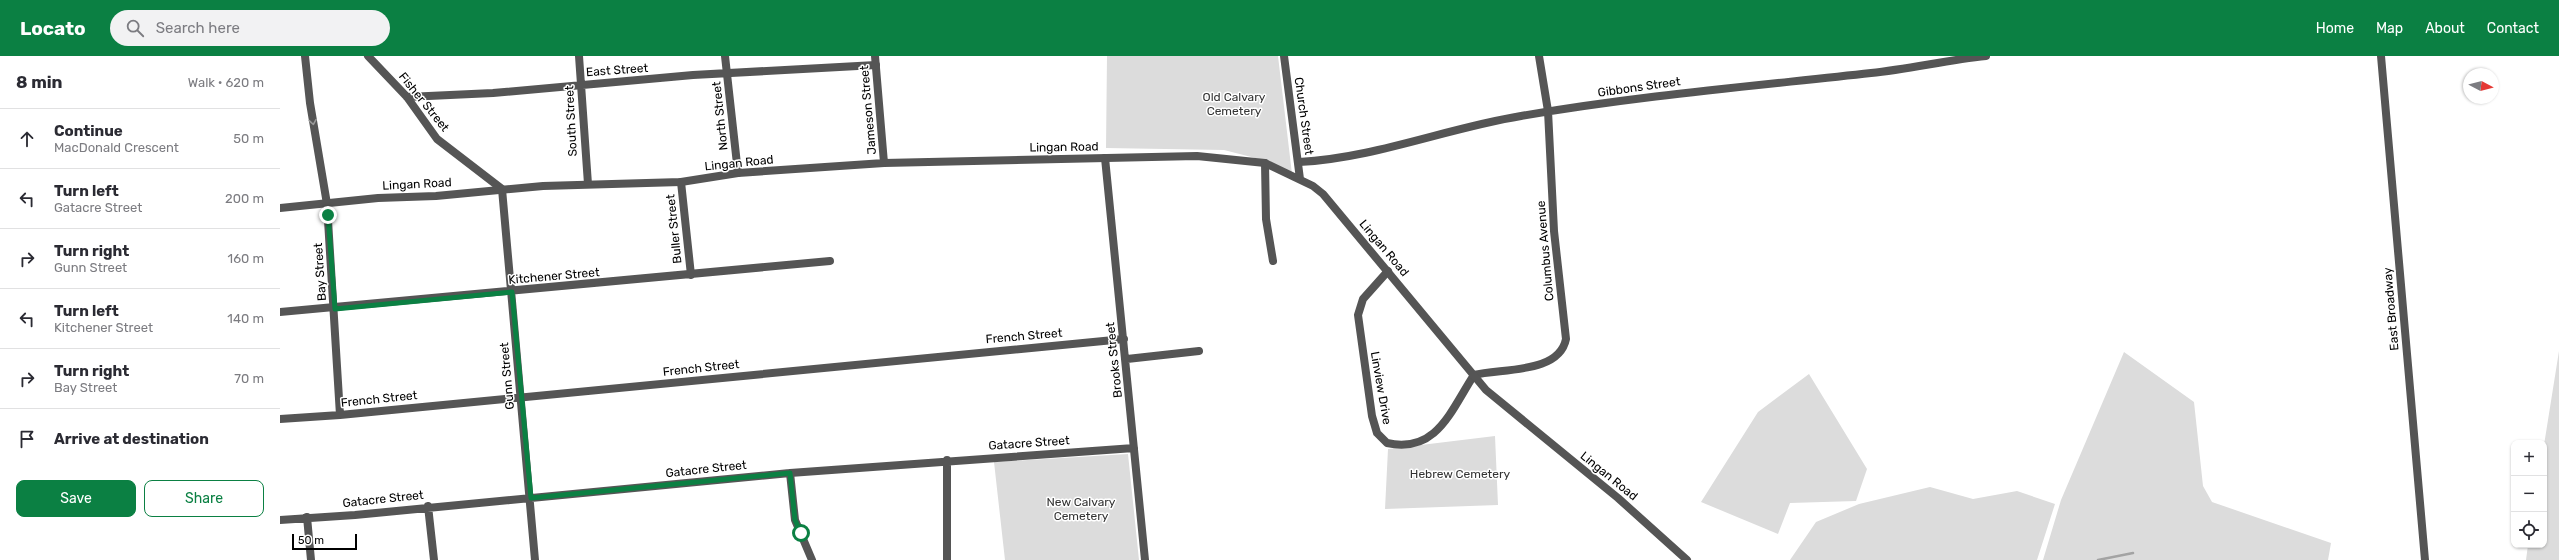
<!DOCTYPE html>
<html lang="en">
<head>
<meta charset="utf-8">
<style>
  body { margin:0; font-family:Rubik,sans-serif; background:#f2f2f3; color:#2b2b33 }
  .controls { position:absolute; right:12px; bottom:12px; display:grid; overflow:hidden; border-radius:8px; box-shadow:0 1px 3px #0004 }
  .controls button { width:36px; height:36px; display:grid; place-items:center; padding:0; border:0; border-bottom:1px solid #e1e1e2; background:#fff; color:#2b2b33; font:20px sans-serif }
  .compass { position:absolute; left:2183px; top:12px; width:36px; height:36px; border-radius:50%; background:#fff; box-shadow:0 1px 3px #0004; rotate:97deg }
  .scale { position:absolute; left:12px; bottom:10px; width:65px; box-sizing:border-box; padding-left:4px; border:2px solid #000; border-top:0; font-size:11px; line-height:14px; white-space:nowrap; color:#000; -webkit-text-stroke:3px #fff; paint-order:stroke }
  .stop { position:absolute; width:12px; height:12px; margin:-9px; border:3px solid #0b8043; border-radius:50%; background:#fff }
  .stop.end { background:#0b8043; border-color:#fff; box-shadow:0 1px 4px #0008 }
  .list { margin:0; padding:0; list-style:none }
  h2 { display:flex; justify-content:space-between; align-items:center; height:52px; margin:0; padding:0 16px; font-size:17px }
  h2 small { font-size:13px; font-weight:400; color:#7c7c81 }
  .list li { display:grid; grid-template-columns:26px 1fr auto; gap:12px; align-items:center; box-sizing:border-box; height:60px; padding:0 16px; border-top:1px solid #e1e1e2 }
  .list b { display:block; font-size:15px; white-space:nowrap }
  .list p { margin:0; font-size:13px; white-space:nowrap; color:#7c7c81 }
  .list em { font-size:13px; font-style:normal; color:#7c7c81 }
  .actions { display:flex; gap:8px; padding:12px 16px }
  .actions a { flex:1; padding:9px 0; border:1px solid #0b8043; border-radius:8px; text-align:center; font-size:14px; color:#0b8043 }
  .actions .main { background:#0b8043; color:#fff }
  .icon { flex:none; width:22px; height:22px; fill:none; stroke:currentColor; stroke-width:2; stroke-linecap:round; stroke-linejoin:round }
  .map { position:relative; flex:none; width:2279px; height:504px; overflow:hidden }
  header { display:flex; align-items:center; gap:24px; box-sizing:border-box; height:56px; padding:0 20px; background:#0b8043; color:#fff }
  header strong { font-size:19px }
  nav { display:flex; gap:22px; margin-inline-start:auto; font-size:14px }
  .search { width:280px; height:36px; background:#f2f2f3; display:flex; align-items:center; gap:10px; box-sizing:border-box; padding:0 14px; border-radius:22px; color:#7c7c81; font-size:15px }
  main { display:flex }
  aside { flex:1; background:#fff }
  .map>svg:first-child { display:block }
  .green { fill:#dcdcdc }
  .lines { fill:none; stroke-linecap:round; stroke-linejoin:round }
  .stream { stroke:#a3a3a3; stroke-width:2.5 }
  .minor { stroke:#555; stroke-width:8 }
  .tertiary { stroke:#555; stroke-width:8 }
  .oneway { stroke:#999 }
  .route { stroke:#0b8043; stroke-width:5 }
  .labels { text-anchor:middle; stroke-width:3; stroke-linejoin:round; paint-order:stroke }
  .street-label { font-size:12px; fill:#000; stroke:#fff }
  .park-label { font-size:12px; fill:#333; stroke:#fff }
</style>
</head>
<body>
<header>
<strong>Locato</strong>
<div class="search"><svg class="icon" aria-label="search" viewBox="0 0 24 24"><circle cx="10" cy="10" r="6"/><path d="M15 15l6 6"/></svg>Search here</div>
<nav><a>Home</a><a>Map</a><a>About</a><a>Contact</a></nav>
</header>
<main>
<aside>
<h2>8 min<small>Walk · 620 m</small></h2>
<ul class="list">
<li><svg class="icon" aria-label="ahead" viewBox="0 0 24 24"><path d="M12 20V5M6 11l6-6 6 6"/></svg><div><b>Continue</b><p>MacDonald Crescent</p></div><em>50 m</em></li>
<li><svg class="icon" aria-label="left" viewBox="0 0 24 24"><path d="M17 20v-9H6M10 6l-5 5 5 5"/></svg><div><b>Turn left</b><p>Gatacre Street</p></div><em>200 m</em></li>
<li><svg class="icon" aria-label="right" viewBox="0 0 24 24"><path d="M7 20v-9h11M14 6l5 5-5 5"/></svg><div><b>Turn right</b><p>Gunn Street</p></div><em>160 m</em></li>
<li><svg class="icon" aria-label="left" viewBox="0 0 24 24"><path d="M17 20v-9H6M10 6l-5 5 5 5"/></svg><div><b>Turn left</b><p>Kitchener Street</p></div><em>140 m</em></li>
<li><svg class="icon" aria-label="right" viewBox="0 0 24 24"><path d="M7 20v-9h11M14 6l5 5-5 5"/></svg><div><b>Turn right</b><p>Bay Street</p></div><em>70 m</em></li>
<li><svg class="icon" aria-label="arrive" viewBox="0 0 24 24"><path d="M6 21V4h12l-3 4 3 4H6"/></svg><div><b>Arrive at destination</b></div></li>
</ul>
<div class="actions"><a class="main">Save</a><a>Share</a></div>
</aside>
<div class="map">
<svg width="2279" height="504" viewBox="0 0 2279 504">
  <rect width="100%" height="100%" fill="#fff"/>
  <path class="green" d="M827,0H998L1012,118L983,104L944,94L826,92Z
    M2279,295V504H2246L2248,489H2264V389Z
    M1844,296L1914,346L1923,430L1932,446L2051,487L2048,504H1763L1781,444Z
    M1529,318L1587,413L1576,445L1510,447L1498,478L1421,446L1478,356Z
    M1215,380L1218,449L1105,453L1108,393Z
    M848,398L859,504H725L714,406Z
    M1650,431L1693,443L1737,435L1775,448L1757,504H1510L1536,466L1579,448Z"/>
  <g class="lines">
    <path class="stream" d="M1818,504L1853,497"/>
    <path class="minor" d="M25,0L30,47L47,148L60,359
      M88,0L127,41L157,83L222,133L255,504
      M299,0L308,128
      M445,0L458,117
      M2101,0L2145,504
      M127,41L213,37L413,19L596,9
      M825,102L865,504
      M1019,106C1095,102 1167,72 1241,60C1357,40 1474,30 1591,17C1630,13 1667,4 1706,0
      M985,107L986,163L993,205
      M401,126L411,219
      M1108,215L1083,243L1078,259L1092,360L1097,377L1107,387C1157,398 1171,354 1194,319C1222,312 1279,318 1286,283L1274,175L1268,55L1259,0
      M0,256L550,205
      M847,303L919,295
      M0,363L60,359L844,283
      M667,404V504
      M510,417L515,464L532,504
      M148,450L154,504
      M27,461L31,504
      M0,464L75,459L510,417L854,392"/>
    <path class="tertiary" d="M595,0L604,107
      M1004,0L1020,123
      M0,152L98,142L156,140L263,130L401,126L458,117L604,107L917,100L985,107L1033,130L1043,138L1206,334L1338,442L1407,504"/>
  </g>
  <defs><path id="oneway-chevron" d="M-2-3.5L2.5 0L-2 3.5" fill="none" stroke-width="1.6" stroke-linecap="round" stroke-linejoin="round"/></defs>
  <use class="oneway" href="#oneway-chevron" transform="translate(33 66) rotate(81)"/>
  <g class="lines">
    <path class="route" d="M48,159L55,253L232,236L251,442L510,417L515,464L521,477"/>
  </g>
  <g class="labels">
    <g class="street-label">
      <text transform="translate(337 14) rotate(-4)" y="4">East Street</text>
      <text transform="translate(1359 31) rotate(-8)" y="4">Gibbons Street</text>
      <text transform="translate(144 46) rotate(51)" y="4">Fisher Street</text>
      <text transform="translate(588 54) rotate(-95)" y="4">Jameson Street</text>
      <text transform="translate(440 60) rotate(-96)" y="4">North Street</text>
      <text transform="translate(1024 60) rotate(82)" y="4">Church Street</text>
      <text transform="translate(291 65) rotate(-93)" y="4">South Street</text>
      <text transform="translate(784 91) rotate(-1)" y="4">Lingan Road</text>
      <text transform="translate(459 107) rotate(-6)" y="4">Lingan Road</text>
      <text transform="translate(137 128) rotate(-3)" y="4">Lingan Road</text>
      <text transform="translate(394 173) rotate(-96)" y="4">Buller Street</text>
      <text transform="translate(1104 192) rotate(50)" y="4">Lingan Road</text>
      <text transform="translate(1265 195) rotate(-95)" y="4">Columbus Avenue</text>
      <text transform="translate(40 216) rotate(-94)" y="4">Bay Street</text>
      <text transform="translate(274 220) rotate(-5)" y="4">Kitchener Street</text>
      <text transform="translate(2111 253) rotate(-95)" y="4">East Broadway</text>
      <text transform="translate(744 280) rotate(-5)" y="4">French Street</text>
      <text transform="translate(834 304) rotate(-96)" y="4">Brooks Street</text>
      <text transform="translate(421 312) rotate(-6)" y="4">French Street</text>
      <text transform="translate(227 320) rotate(-95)" y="4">Gunn Street</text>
      <text transform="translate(1101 332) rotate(80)" y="4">Linview Drive</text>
      <text transform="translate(99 343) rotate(-6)" y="4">French Street</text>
      <text transform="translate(749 387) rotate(-4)" y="4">Gatacre Street</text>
      <text transform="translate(426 413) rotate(-6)" y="4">Gatacre Street</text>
      <text transform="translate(1329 420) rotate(39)" y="4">Lingan Road</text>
      <text transform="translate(103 443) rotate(-6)" y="4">Gatacre Street</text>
    </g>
    <g class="park-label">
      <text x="954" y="45">Old Calvary<tspan x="954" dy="14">Cemetery</tspan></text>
      <text x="1180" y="422">Hebrew Cemetery</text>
      <text x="801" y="450">New Calvary<tspan x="801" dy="14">Cemetery</tspan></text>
    </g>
  </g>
</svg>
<div class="controls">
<button>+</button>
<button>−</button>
<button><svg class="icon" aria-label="locate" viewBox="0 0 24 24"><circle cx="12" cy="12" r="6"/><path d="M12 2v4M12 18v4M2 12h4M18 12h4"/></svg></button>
</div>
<svg class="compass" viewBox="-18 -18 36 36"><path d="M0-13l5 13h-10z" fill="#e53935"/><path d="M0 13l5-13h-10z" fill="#7c7c81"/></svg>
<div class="scale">50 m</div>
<div class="stop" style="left:521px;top:477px"></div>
<div class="stop end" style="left:48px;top:159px"></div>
</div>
</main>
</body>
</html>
